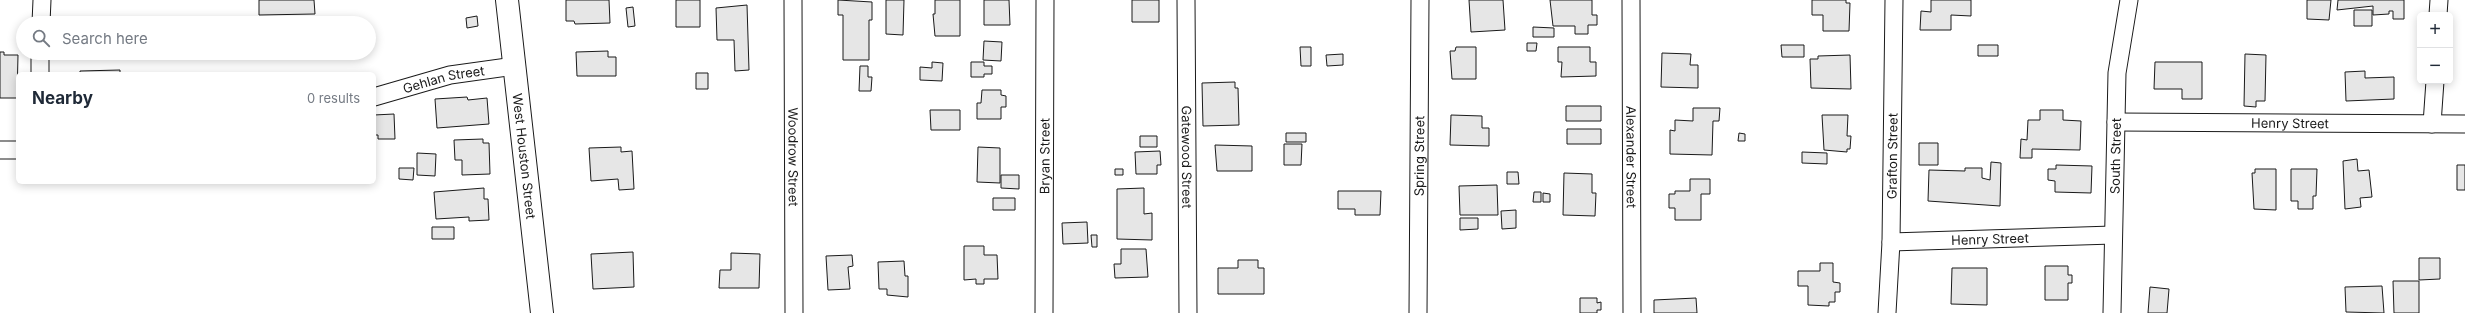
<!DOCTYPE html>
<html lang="en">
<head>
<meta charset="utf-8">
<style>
  body { margin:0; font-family:Inter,sans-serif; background:#f6f6f7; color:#1f2937 }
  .controls { position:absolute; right:12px; top:12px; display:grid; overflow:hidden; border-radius:6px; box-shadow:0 2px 10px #0003 }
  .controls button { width:36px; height:36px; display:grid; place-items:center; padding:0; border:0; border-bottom:1px solid #e0e1e3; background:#fff; color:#1f2937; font:20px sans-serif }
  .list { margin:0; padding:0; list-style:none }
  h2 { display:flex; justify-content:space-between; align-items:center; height:52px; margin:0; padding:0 16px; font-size:17px }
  h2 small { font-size:13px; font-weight:400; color:#747a83 }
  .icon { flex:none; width:22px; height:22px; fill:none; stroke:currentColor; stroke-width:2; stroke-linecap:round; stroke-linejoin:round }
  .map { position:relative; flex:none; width:2465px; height:313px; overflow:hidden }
  .search { position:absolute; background:#fff; box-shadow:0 2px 10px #0003; left:16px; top:16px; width:360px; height:44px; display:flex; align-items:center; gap:10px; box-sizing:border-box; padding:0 14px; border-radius:22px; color:#747a83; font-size:15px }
  .panel { position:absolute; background:#fff; box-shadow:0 2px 10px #0003; left:16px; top:72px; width:360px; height:112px; border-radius:6px }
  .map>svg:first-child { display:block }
  .building { fill:#e6e6e6; stroke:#1a1a1a }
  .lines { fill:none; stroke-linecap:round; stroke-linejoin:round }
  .street-casing { stroke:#1a1a1a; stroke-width:19 }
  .secondary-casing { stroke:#1a1a1a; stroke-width:24 }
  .street { stroke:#fff; stroke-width:17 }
  .secondary { stroke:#fff; stroke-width:22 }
  .labels { text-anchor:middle; stroke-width:3; stroke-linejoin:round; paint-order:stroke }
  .street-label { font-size:13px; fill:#1a1a1a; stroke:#fff }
</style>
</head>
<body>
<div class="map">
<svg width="2465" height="313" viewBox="0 0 2465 313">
  <rect width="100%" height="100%" fill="#fff"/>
  <path class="building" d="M259,0H314L315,14L259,15Z
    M566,0H609L610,23L575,24L574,21H566Z
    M676,0H700V27H676Z
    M838,0L872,2V20H869V60H843V15H838Z
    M886,0H904L903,35L886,34Z
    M935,0H960V36H935L933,14H935Z
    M984,0H1009L1010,25H984Z
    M1132,0H1159V22H1132Z
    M1469,0H1503L1505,30L1471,32Z
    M1550,0H1592V15H1597V25H1588V34H1575V26H1553Z
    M1812,0H1846V3H1850L1849,31H1823V15H1812Z
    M1931,0H1971V16L1951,15V30H1920L1921,11L1931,12Z
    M2307,0H2331L2329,20L2307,19Z
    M2338,0H2404V19H2393V11H2389V14L2373,15V6L2337,10Z
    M747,5L749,70L735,71L734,40H717L716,8Z
    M633,7L635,26L628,27L626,8Z
    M2354,10H2372V26H2354Z
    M477,16L478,26L467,28L466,18Z
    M1533,27L1554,28V37H1533Z
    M984,41L1002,42L1001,61L983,60Z
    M1527,43H1537L1536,51H1527Z
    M1781,45H1804V57H1782Z
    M1978,45H1998V56H1978Z
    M1300,47H1311V66H1301Z
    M1456,47H1476V79H1452L1450,51H1455Z
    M1558,47H1590V62H1596V76L1561,77L1562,62H1558Z
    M608,51V57H616V76H577L576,52Z
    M0,52H4V55H18L17,98H0Z
    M1662,53L1691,54L1690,65H1698V88L1661,87Z
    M1343,54V65L1327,66L1326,55Z
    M2245,54L2266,55L2265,101H2256V107L2244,106Z
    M1850,55L1851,89L1811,88L1810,59H1818V56Z
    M932,62L943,63L942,81L920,80V67L932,68Z
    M971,62H984V66H992V74H984V77H971Z
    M2155,62H2202V99H2182V89H2154Z
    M860,66H868V77H872L871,91H859Z
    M120,70V74H80V71Z
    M2365,71V78L2394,77V99L2346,101L2345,72Z
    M696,73H708V89H696Z
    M1235,82V88H1238L1239,125L1203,126L1202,83Z
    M982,90H1001V95L1006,96V107H1001V119H977V103H981Z
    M467,97L468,100L487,98L489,124L437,128L435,99Z
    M1566,106H1601V121H1566Z
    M1693,108H1720L1719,121H1713L1712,155L1670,154V130L1675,131V120L1693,121Z
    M930,110H960V130H931Z
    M2040,110H2063V120L2081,121L2080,150L2032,149V158H2020L2021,139L2027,140L2028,120H2040Z
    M394,114L395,139H378V135H374V115Z
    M1451,115L1482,116V128H1489V146L1450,145Z
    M1822,115H1848L1847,136H1851L1850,149H1847V152L1824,150Z
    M1567,129H1601V144H1567Z
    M1286,133H1306V142H1286Z
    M1739,133L1745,134V141H1738Z
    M1140,136H1157V147H1140Z
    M483,139V143H489L490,174L462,175V160H455L454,140Z
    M1919,143H1938V165H1919Z
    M1284,144H1302L1301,165H1284Z
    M1215,145L1252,146V171H1217Z
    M621,147V152L632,151L634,189L619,190L618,179L591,181L589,148Z
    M978,147L1000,148V183L977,182Z
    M1160,151L1161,165H1157V174H1136L1135,152Z
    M1802,152L1827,153V164L1802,163Z
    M417,153L436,154L435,176L417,175Z
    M2357,159L2358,171L2369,170L2372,197L2360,198L2361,207L2345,209L2343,161Z
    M1991,162L2001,163L2000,206L1928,201L1929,170L1965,171V168H1982V178L1990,180Z
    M2056,165L2092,166L2091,193L2055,192V181L2048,180V169H2056Z
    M2457,165H2465V190H2457Z
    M399,168H414L413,180L399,179Z
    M1115,169H1123V175H1115Z
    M2255,169H2276V210L2254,209L2252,173H2255Z
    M2291,169H2317L2316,196H2313V209H2298V201H2291Z
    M1507,172H1518L1519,184H1507Z
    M1564,173L1592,174V193H1596L1595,216L1563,215Z
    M1001,175H1019V189L1001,188Z
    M1690,179H1710V194H1701V220H1675V208H1669V194H1675V191H1690Z
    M1497,185L1498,215H1460L1459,186Z
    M484,188V199H488L489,220L469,221V217L436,219L434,192Z
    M1144,188V214L1152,213V240L1117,239V189Z
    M1338,191H1381L1380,215H1355V209H1338Z
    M1534,192H1541V202H1533Z
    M1543,193L1550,194V202H1543Z
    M993,198H1015V210H993Z
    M1516,210V228L1502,229L1501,211Z
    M1460,218H1478V229L1460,230Z
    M1087,222L1088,243L1063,244L1062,223Z
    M432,227H454V239H432Z
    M1091,235H1097V247H1092Z
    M964,246H984V255H997L998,279H984V284H976V279L964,280Z
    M1121,249H1146L1148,277L1115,278L1114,264H1121Z
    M633,252L634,287L593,289L591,254Z
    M731,253L760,254L759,288H719L720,270H731Z
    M852,255L853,266L848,267L850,289L828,290L826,256Z
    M2419,258H2440V279L2419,280Z
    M1238,260H1258V268H1264V294H1218V268H1238Z
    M904,261L905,276H908V297L887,295V289H879L878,262Z
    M1820,263H1833V282L1840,283V292H1835V302H1829V306L1808,305V286H1798V271H1820Z
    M2045,266H2068V275H2072V283H2068V300H2045Z
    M1952,268H1987V305L1951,304Z
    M2393,281H2419V313H2394Z
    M2382,286L2384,313L2346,312L2345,287Z
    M2150,287L2169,289L2167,313H2148Z
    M1580,298H1597V303L1601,302V310H1597V313H1580Z
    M1696,298L1697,313H1654V300Z"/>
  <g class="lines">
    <defs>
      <g id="street">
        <path id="s1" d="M793,0L794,313"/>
        <path id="s2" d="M1186,0L1188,313"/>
        <path id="s3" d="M1631,0L1632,313"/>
        <path d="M2438,15L2439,0"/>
        <path d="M41,23L42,0"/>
        <path d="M40,74V53"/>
        <path id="s4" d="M374,97L450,75L515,66"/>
        <path id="s5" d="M2116,122L2465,124"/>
        <path d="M2432,124L2435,81"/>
        <path d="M0,150H18"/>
        <path id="s6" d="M1891,242L2113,235"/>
        <path id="s7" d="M1044,313L1045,0"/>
        <path id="s8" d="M1418,313L1420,0"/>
        <path id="s9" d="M1887,313L1891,242L1894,0"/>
        <path id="s10" d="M2112,313L2117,73L2129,0"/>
      </g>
      <g id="secondary">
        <path id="s11" d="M507,0L542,313"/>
      </g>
    </defs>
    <use href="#street" class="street-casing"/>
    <use href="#secondary" class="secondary-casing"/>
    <use href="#street" class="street"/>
    <use href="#secondary" class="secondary"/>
  </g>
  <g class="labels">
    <g class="street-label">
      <text dy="5" stroke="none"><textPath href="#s4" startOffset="72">Gehlan Street</textPath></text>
      <text dy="5" stroke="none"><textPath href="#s5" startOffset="174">Henry Street</textPath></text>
      <text dy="5" stroke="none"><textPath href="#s11" startOffset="157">West Houston Street</textPath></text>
      <text dy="5" stroke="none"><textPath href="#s1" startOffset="157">Woodrow Street</textPath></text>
      <text dy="5" stroke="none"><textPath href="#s7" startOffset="157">Bryan Street</textPath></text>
      <text dy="5" stroke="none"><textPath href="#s2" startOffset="157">Gatewood Street</textPath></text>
      <text dy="5" stroke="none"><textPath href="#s8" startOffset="157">Spring Street</textPath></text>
      <text dy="5" stroke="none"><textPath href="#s3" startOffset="157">Alexander Street</textPath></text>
      <text dy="5" stroke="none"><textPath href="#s10" startOffset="157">South Street</textPath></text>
      <text dy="5" stroke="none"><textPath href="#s9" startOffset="157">Grafton Street</textPath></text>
      <text dy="5" stroke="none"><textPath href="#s6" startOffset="99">Henry Street</textPath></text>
    </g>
  </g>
</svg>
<div class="controls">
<button>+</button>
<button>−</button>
</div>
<div class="search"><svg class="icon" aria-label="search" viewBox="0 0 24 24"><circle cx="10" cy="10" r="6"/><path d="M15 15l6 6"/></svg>Search here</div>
<section class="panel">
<h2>Nearby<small>0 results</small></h2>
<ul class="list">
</ul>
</section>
</div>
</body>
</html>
